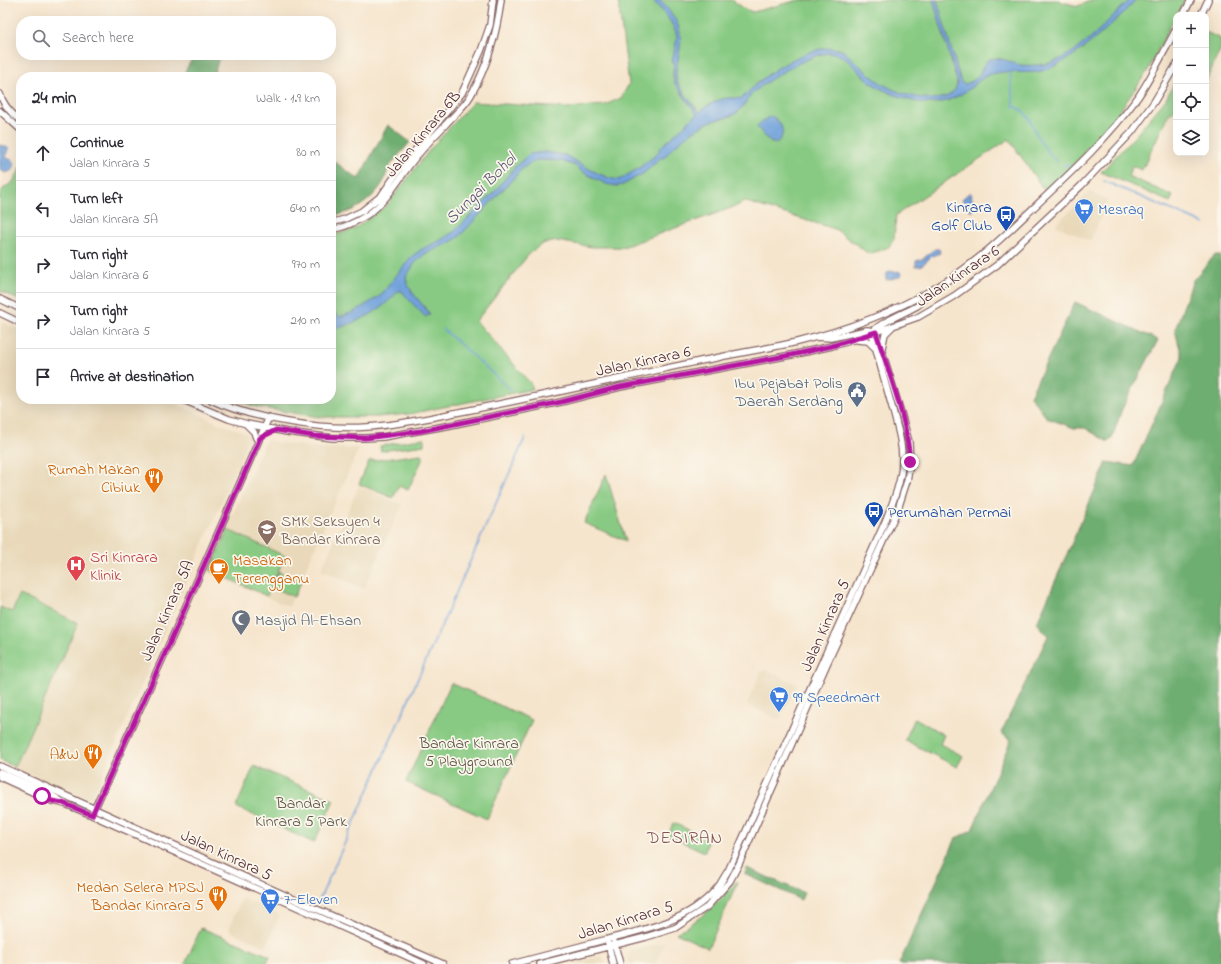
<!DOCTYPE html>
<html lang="en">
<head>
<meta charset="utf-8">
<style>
  body { margin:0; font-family:"Indie Flower",sans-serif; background:#f7f7f7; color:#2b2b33 }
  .controls { position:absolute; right:12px; top:12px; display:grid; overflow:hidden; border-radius:8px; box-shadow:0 4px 16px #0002 }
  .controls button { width:36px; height:36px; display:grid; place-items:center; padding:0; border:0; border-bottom:1px solid #e1e1e2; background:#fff; color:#2b2b33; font:20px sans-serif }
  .stop { position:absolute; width:12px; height:12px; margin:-9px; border:3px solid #b5179e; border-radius:50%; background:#fff }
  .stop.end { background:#b5179e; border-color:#fff; box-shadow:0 1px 4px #0008 }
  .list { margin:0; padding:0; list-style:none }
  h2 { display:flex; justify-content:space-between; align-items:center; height:52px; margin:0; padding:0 16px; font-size:17px }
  h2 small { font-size:13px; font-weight:400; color:#7c7c81 }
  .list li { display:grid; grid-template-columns:26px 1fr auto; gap:12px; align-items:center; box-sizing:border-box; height:56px; padding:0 16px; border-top:1px solid #e1e1e2 }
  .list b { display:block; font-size:15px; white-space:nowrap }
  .list p { margin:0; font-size:13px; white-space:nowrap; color:#7c7c81 }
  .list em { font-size:13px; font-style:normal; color:#7c7c81 }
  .icon { flex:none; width:22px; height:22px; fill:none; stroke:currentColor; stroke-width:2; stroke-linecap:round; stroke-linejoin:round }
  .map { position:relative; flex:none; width:1221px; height:964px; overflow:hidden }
  .search { position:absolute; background:#fff; box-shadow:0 4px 16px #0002; left:16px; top:16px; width:320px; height:44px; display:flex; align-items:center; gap:10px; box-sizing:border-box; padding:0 14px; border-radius:16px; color:#7c7c81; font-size:15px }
  .panel { position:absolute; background:#fff; box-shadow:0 4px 16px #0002; left:16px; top:72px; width:320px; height:332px; border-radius:16px }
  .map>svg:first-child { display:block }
  .built { fill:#e9d9ba }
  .green { fill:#88ca83; stroke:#697457 }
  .forest { fill:#6eae71; stroke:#5c664e }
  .water { fill:#70a1da; stroke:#5d6082 }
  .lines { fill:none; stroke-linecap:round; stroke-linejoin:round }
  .stream { stroke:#70a1da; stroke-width:1.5 }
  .secondary-casing { stroke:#866464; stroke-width:8 }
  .highway-casing { stroke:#866464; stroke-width:9 }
  .secondary { stroke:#fff; stroke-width:5.5 }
  .highway { stroke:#fff; stroke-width:7 }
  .route { stroke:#b5179e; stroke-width:5 }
  .labels { text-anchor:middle; stroke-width:3.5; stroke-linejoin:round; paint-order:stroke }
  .street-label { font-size:16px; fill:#4a1f2b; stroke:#fbf7ec }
  .transit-label { font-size:16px; fill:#164399; stroke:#fbf7ec; text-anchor:end }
  .shop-label { font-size:16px; fill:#366cbe; stroke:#fbf7ec; text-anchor:start }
  .service-label { font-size:16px; fill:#4e5e75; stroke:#fbf7ec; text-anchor:end }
  .food-label { font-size:16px; fill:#c56008; stroke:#fbf7ec; text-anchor:end }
  .education-label { font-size:16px; fill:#785e54; stroke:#fbf7ec; text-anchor:start }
  .health-label { font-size:16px; fill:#be3a42; stroke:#fbf7ec; text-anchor:start }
  .worship-label { font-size:16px; fill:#5b616d; stroke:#fbf7ec; text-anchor:start }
  .park-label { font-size:16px; fill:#5d5245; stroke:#fbf7ec }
  .water-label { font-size:17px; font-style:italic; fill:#595371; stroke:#fbf7ec }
  .neighbourhood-label { font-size:17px; letter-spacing:1px; fill:#845352; stroke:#fbf7ec }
</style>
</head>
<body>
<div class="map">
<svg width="1221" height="964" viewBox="0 0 1221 964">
  <rect width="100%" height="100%" fill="#fbf7ec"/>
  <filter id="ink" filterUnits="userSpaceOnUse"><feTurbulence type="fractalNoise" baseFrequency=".025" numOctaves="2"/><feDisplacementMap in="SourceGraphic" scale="8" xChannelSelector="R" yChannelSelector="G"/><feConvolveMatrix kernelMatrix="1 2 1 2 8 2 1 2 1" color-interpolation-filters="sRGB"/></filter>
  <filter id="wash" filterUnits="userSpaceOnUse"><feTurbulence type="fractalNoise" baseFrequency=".012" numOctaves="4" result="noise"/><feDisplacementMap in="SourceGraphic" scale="16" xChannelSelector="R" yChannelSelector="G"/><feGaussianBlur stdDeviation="0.9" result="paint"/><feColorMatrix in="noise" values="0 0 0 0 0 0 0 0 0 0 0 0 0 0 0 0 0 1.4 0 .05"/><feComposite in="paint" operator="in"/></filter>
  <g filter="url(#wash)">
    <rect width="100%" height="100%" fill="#f6e5cd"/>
    <path class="built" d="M1090,192L1108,200L1090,241L1055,225Z
      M0,321L21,331V399H166L220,424L247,433L250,437L93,796L86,798L0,761Z
      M266,440L286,444L323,448H359L289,607L207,572Z
      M359,486L402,505L364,589L321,570Z
      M766,670L797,684L781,717L779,719L747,705L761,672Z
      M242,898L279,915V917L266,947L232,932L230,930V925Z
      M663,943L664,945L655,964H630L628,957L631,950Z
      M602,956L605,964H570Z"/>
    <path class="green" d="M618,0H732L745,9L753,12L799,0H1060L1062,2L1078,6L1092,0H1185L1176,15L1147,72L1114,119L1082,157L1046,193L1009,139L896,215L894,239L889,247L869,254L835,229L743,201L739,205L623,247H592L557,241L542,244L529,254L476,321L531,384L533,389L409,414L377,417H319L257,407L231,399H331V236L354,229L387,205L431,148L473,102L567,108L605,105L621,98L629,84Z
      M1206,32L1221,39V48L1206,81Z
      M1176,79V111L1170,113L1167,117L1142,170L1132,166L1128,176L1173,196L1170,202L1101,172L1137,134L1166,99Z
      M21,167V301L0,291V194L4,188L13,182Z
      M424,438V445L381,451L380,446Z
      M421,454L423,458L408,490L399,486L393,498L359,484L369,461Z
      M606,474L626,541L584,523Z
      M228,530L285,556L267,596L210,570Z
      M279,572L301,582L294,597L273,587Z
      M20,595L78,623L15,767L0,760V607L12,612Z
      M451,683L532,720L487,819L406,782Z
      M915,718L944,735L940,744L963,756L957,767L905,740Z
      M254,766L334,800L314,843L236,807Z
      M673,823L708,838L705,852L668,836Z
      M736,882H738L708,948L676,933C700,919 719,904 736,882Z
      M201,928L270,956L266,964H185Z"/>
    <path class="forest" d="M194,55H220L213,77H182Z
      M388,125L410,142C404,150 395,158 390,166C387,170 386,176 384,181C372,201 354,213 331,216V159L358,179Z
      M1215,255L1221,256V964H899L956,838L972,830L1011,740L1001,733L1048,636L1037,623L1107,462L1133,466L1182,357L1175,330L1193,280Z
      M1075,302L1158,340L1122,409L1112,438L1108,442L1085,428H1074L1047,418L1030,396Z
      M747,868L804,893L801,900L745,874Z"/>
    <path class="water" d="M652,0H660C680,22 684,31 678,60C677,67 675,74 677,81C678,86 694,106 699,112C708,105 720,97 732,98C736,98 738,99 742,98C748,92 754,86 760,81C778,66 822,38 845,52C859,65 871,78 888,87C902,95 941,106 953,92C956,89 957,85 957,81L933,0H937L961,82L965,84C983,80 981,62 990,59C1001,56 1011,63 1020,65C1025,66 1033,65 1039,65C1073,63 1105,22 1130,0H1136C1112,24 1076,61 1042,71C1025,75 1005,69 988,75C981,78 975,85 969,89C943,108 923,106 895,95C885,91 876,87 868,80C856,71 846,53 830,53C811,53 763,82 750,96C745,102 743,109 735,114C728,118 719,119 712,121C697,127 673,145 664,158L662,157L644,173L623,185L616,186L606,184L581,171L576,166L561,161L538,160L529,164L522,169L459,237L449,243L425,254L415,263L406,277L407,283L412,292L430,314L426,317C422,314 404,295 402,291H398C381,312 357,323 331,330V310H332L339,317L354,312L380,296L411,257L422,249L441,240L455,231L496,190L513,169L529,154L545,152L565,155L593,171L609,178L619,180L639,168L657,154L661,147L697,114L675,84L673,77L674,62H672L677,38C675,24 662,10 652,0Z
      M771,116C783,122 787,136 776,143H771L757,127L762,121Z
      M0,145L9,148L5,157L12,160L15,164L13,170L6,173L0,170Z
      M970,192L972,195L971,198L976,202L977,205L973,210H970L962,199Z
      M935,249H939L940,253L932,256L921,266H916V261L924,258Z
      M889,271L896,272L899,271L902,275L899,277L887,280L886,279V275Z"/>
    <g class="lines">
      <path class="stream" d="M1010,71L1013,106C1032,112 1031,128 1041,142C1045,149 1051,155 1057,162
        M1063,165H1070
        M1104,181L1204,224
        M443,329L511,390
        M318,903L525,438"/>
    </g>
  </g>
  <g filter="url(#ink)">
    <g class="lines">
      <defs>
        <path id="secondary" d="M1183,15L1191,0
          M1201,15L1208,0
          M0,94C3,104 12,115 21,121
          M0,111L21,130
          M331,223L345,219L362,211L381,196L399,170L462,93L481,51L490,25L493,0
          M331,229C342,229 358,221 367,215C389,200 400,176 416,157C426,145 436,134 447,123C455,114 465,106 471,95C487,67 497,33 501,0
          M0,299L21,309
          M0,313L21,323
          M872,333C876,324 907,312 917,306C923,302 928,296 933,291
          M817,337L831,338L867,330L875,331
          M857,340L868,341L874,347
          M882,348L885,334L892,327
          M181,399L229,419L247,424L287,432L333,438H365L383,437L446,426L561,402L620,387L791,355L832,346L853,340L918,317L954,296L997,265L1081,186L1132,132L1154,102L1176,65
          M209,399C252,419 319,430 367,427C400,425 433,417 465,411C516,401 567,390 618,379C650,372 683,364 716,358C743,352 771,348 797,342C846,330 894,312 937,287C972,266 998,242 1027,214C1066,177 1106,141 1138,97C1152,76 1164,52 1176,29
          M246,424L254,432L256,438
          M0,766L298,901L443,964
          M0,777L52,801L63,803L92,815L424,964
          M94,810L171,640L269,417
          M614,942L620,964
          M608,943L613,964
          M512,964C542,956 573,948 604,940C645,929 693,921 720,884C723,879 726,874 729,869L885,522C892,504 901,484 902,464C903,444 897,426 892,407C885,382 878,358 872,333
          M540,964L646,937L675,928L707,907L730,881L739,864L826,666L898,509L907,481L910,462L909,442L901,413L876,332"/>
        <path id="highway" d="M0,773L48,794L63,803"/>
      </defs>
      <use href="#secondary" class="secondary-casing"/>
      <use href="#highway" class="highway-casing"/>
      <use href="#secondary" class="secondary"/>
      <use href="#highway" class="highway"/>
    </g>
  </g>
  <g class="lines" filter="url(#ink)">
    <path class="route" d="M42,796L52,801L63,803L92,815L171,640L260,438L276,430L314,436L365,438L421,431L561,402L620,387L791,355L832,346L876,332C889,374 907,417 910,462"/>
  </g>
  <defs>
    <symbol id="supermarket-pin" viewBox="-11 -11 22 30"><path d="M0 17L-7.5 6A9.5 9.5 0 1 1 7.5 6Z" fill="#3f7fe0" stroke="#fbf7ec"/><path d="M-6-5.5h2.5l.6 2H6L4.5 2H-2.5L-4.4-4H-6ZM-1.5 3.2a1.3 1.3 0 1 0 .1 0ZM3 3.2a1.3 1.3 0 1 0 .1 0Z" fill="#fff"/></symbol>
    <symbol id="bus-pin" viewBox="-11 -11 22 30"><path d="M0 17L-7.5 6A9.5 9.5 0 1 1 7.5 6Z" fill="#1a4fb4" stroke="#fbf7ec"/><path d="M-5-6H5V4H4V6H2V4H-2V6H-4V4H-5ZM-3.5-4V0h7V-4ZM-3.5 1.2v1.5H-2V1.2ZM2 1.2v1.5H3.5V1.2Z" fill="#fff"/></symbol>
    <symbol id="civic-pin" viewBox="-11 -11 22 30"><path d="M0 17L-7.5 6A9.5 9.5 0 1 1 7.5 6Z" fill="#5c6f8a" stroke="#fbf7ec"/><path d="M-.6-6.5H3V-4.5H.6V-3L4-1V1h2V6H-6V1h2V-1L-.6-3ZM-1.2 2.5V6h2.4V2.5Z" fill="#fff"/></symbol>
    <symbol id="restaurant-pin" viewBox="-11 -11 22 30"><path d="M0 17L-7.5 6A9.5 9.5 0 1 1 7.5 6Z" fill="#e8710a" stroke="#fbf7ec"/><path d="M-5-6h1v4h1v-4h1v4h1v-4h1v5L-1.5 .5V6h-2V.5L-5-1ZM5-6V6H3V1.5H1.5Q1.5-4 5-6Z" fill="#fff"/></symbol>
    <symbol id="school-pin" viewBox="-11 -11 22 30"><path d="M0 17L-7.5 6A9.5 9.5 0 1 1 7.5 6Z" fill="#8d6e63" stroke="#fbf7ec"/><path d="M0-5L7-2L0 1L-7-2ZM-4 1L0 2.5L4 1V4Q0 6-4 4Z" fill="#fff"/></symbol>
    <symbol id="hospital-pin" viewBox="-11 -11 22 30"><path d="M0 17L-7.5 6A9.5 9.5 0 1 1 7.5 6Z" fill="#e0444e" stroke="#fbf7ec"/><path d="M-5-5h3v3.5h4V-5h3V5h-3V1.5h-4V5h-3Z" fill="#fff"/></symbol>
    <symbol id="cafe-pin" viewBox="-11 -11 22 30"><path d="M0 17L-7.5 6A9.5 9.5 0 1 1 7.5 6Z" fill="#e8710a" stroke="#fbf7ec"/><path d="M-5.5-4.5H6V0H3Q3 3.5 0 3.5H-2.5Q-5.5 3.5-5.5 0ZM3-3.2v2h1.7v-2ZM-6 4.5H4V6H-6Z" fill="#fff"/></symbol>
    <symbol id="mosque-pin" viewBox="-11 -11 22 30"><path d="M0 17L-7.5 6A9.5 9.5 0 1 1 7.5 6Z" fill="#6b7280" stroke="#fbf7ec"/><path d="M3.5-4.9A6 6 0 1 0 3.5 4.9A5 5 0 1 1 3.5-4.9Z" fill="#fff"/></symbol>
  </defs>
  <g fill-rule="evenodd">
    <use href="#supermarket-pin" x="1073" y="197" width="22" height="30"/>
    <use href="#bus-pin" x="995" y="204" width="22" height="30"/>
    <use href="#civic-pin" x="846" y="380" width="22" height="30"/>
    <use href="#restaurant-pin" x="143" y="466" width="22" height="30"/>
    <use href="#bus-pin" x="863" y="500" width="22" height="30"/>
    <use href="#school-pin" x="256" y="518" width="22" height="30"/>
    <use href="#hospital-pin" x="65" y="554" width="22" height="30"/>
    <use href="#cafe-pin" x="208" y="557" width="22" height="30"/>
    <use href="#mosque-pin" x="230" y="608" width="22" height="30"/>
    <use href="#supermarket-pin" x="768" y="685" width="22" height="30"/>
    <use href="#restaurant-pin" x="82" y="742" width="22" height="30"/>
    <use href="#restaurant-pin" x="207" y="884" width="22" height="30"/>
    <use href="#supermarket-pin" x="259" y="887" width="22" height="30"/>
  </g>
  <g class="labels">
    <g class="street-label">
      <text transform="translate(422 133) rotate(-50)" y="6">Jalan Kinrara 6B</text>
      <text transform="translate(957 275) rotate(-34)" y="6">Jalan Kinrara 6</text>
      <text transform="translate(643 360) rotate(-12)" y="6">Jalan Kinrara 6</text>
      <text transform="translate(166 610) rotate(-66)" y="6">Jalan Kinrara 5A</text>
      <text transform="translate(824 625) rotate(-66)" y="6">Jalan Kinrara 5</text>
      <text transform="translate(227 854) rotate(25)" y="6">Jalan Kinrara 5</text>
      <text transform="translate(625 919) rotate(-17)" y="6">Jalan Kinrara 5</text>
    </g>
    <g class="transit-label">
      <text x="992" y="212">Kinrara<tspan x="992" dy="18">Golf Club</tspan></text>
      <text x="888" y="517" text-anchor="start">Perumahan Permai</text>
    </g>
    <g class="shop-label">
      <text x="1098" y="214">Mesraq</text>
      <text x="793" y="702">99 Speedmart</text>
      <text x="284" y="904">7-Eleven</text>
    </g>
    <g class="service-label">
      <text x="843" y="388">Ibu Pejabat Polis<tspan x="843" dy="18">Daerah Serdang</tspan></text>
    </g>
    <g class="food-label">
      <text x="140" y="474">Rumah Makan<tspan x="140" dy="18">Cibiuk</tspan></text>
      <text x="233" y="565" text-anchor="start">Masakan<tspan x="233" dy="18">Terengganu</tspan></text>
      <text x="79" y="759">A&amp;W</text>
      <text x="204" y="892">Medan Selera MPSJ<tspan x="204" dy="18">Bandar Kinrara 5</tspan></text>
    </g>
    <g class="education-label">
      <text x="281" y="526">SMK Seksyen 4<tspan x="281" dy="18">Bandar Kinrara</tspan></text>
    </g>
    <g class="health-label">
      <text x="90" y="562">Sri Kinrara<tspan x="90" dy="18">Klinik</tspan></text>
    </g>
    <g class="worship-label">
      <text x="255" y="625">Masjid Al-Ehsan</text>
    </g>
    <g class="park-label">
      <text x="469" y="748">Bandar Kinrara<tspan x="469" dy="18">5 Playground</tspan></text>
      <text x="301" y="808">Bandar<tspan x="301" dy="18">Kinrara 5 Park</tspan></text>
    </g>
    <g class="water-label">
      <text transform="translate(480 188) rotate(-45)" y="6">Sungai Bohol</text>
    </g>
    <g class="neighbourhood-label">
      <text x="685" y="843">DESIRAN</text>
    </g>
  </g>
</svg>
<div class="controls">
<button>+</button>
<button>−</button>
<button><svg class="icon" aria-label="locate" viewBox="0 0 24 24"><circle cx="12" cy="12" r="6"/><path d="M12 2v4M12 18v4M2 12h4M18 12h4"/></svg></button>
<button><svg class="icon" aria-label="layers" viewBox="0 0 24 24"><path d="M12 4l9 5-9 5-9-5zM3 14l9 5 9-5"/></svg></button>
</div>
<div class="stop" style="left:42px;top:796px"></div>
<div class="stop end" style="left:910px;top:462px"></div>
<div class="search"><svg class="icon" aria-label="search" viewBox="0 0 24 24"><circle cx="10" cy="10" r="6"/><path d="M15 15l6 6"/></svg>Search here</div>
<section class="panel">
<h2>24 min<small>Walk · 1.9 km</small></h2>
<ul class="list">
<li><svg class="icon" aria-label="ahead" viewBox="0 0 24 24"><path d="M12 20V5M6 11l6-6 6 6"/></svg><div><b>Continue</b><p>Jalan Kinrara 5</p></div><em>80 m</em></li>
<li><svg class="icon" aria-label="left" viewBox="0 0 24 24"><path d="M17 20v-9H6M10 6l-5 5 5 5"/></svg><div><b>Turn left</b><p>Jalan Kinrara 5A</p></div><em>640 m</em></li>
<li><svg class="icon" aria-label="right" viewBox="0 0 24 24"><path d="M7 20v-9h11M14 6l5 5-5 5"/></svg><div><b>Turn right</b><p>Jalan Kinrara 6</p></div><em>970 m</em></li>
<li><svg class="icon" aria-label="right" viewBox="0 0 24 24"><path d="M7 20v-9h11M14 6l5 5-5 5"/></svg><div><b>Turn right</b><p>Jalan Kinrara 5</p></div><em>210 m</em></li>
<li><svg class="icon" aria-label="arrive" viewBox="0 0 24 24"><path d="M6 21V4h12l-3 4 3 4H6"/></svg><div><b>Arrive at destination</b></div></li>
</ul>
</section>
</div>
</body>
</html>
